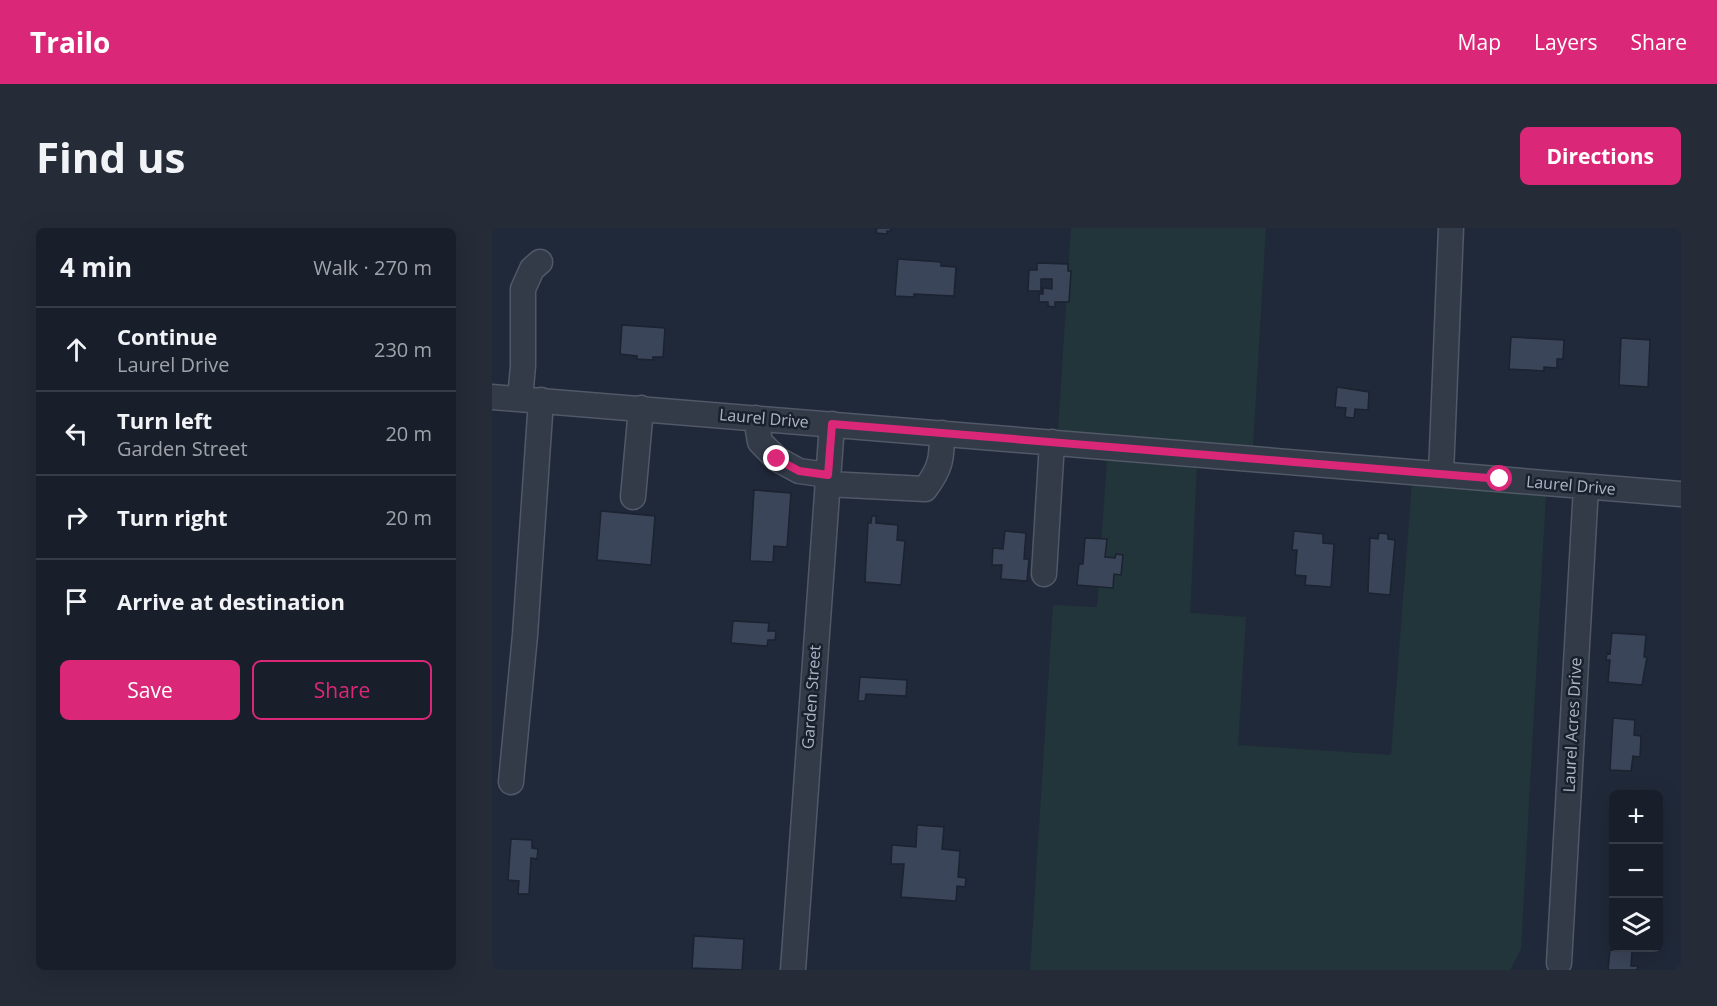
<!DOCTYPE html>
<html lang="en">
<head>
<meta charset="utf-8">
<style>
  body { margin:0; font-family:"Open Sans",sans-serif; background:#252c37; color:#f1f3f6 }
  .controls { position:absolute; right:18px; bottom:18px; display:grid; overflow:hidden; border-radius:9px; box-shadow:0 6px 24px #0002 }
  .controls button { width:54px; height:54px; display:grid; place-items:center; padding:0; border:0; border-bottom:2px solid #363d47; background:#181f2b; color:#f1f3f6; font:30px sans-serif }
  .stop { position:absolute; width:18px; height:18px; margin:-14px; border:4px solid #db2777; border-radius:50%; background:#fff }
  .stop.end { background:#db2777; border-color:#fff; box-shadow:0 2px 6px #0008 }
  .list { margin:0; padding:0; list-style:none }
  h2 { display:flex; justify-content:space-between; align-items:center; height:78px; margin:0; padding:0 24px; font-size:26px }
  h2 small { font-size:20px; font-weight:400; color:#9fa2a9 }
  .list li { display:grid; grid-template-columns:39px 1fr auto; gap:18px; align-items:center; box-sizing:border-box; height:84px; padding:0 24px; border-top:2px solid #363d47 }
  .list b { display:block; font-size:22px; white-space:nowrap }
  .list p { margin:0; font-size:20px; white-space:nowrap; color:#9fa2a9 }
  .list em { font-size:20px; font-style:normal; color:#9fa2a9 }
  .actions { display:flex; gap:12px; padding:18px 24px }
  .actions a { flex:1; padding:14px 0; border:2px solid #db2777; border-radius:9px; text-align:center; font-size:21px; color:#db2777 }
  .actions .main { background:#db2777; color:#fff }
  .icon { flex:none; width:33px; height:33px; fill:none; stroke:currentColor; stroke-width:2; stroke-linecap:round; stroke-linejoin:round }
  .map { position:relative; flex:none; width:1189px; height:742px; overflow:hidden; border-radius:9px }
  header { display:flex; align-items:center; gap:36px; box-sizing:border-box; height:84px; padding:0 30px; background:#db2777; color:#fff }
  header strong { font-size:28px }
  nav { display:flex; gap:33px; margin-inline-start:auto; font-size:21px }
  .intro { display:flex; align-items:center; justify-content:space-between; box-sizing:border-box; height:144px; padding:0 36px }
  h1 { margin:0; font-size:42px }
  .button { padding:15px 27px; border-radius:9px; background:#db2777; color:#fff; font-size:21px; font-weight:700 }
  main { display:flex; gap:36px; padding:0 36px }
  aside { flex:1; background:#181f2b; border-radius:9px; box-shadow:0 6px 24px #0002 }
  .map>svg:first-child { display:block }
  .green { fill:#22353a }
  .building { fill:#3b4559; stroke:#1b2230; stroke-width:1.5 }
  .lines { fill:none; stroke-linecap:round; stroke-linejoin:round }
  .minor-casing { stroke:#515867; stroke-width:27 }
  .minor { stroke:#333b49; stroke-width:24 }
  .route { stroke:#db2777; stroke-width:8 }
  .labels { text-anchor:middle; stroke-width:5; stroke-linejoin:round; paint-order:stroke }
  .street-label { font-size:16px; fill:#aeb5c6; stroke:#19202e }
</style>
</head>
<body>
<header>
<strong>Trailo</strong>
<nav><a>Map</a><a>Layers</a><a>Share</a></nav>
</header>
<div class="intro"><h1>Find us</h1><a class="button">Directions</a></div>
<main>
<aside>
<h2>4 min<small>Walk · 270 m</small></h2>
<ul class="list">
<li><svg class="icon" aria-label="ahead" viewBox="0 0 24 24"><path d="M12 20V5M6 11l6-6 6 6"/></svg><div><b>Continue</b><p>Laurel Drive</p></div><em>230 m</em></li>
<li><svg class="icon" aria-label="left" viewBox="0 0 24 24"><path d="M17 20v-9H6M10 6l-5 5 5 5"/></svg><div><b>Turn left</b><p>Garden Street</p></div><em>20 m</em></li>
<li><svg class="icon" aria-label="right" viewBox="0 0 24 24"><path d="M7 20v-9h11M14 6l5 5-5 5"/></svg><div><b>Turn right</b></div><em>20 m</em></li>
<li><svg class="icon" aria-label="arrive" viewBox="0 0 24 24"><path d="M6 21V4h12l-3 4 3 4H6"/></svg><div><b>Arrive at destination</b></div></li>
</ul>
<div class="actions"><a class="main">Save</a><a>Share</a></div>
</aside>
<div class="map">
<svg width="1189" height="742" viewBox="0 0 1189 742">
  <rect width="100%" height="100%" fill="#202939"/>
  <path class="green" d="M579,0H774L761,219L566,203Z
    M615,230L705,237L698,385L754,389L746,517L899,527L920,255L1054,266L1029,721L1018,742H538L561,377L605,379Z"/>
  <path class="building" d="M385,0H399V3H395V6L384,5Z
    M406,31L449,34V38L464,39L462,68L422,66V69L403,68Z
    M545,35L576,36V43H579L577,74H563V79L556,78V74H547V66H551V60L560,61V51H549V63H536L537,42H545Z
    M130,97L173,100L171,129H161V132L145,131V128L128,126Z
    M1019,109L1072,112L1071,131H1065V140L1052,139V143L1017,141Z
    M1129,110L1158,112L1156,159L1127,157Z
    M845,159L877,164L876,182L863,181L862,190L853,189L854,180L843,179Z
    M262,262L299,265L295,319L282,318L281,334L258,333Z
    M109,283L163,288L159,337L105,332Z
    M380,288H384V295L406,297L405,312L413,313L409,357L373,354L376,295H379Z
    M513,303L534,305L532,331H537L535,353L509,351L510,337H500L501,320L511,321Z
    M802,303L831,306V315L842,316L839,359L813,357L814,348L803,347L805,322H800Z
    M887,305L896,306V311L903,312L898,367L876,365L878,310L886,311Z
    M593,310L615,311L613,329L623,330L624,326L631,327L629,347L622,346L621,360L585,357L587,336H591Z
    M241,393L277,395L276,403H284L283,412H276L275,418L239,415Z
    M1120,405L1154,407L1152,429H1155L1150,457L1116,454L1118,432H1114L1115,425L1118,426Z
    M368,449L415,452L414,468L374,466L373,473H366Z
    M1121,490L1143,492L1142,507L1149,508L1148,529L1141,528L1139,543L1118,542Z
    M425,597L452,599L450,621L468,623L466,649L474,650L473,659L465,658L464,673L409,669L412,636H399L400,617L424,619Z
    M19,611L40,612V620L46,621L45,631L39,630L37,666H26L27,653L16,652Z
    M202,708L252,711L250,742L200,740Z
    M1118,722L1140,723L1139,738H1146L1145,742H1116Z"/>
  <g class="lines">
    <defs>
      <path id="minor" d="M0,169L1189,266
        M28,171L31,138V61L40,41L48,34
        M264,190L268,214L285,231L307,243L336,247
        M949,246L959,0
        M335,256L433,261C449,240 450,230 450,205
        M141,269L149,180
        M552,346L560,214
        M19,554L33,407L49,172
        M1067,735L1094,259
        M301,742L340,196"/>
    </defs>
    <use href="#minor" class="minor-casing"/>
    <use href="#minor" class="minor"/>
  </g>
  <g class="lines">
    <path class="route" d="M285,231L307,243L336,247L340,196L1008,251"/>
  </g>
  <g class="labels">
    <g class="street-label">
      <text transform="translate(272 190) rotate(5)" y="6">Laurel Drive</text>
      <text transform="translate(1079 257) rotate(5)" y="6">Laurel Drive</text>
      <text transform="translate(319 469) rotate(-86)" y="6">Garden Street</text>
      <text transform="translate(1080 497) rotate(-87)" y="6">Laurel Acres Drive</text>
    </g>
  </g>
</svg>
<div class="controls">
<button>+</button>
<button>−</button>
<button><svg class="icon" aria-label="layers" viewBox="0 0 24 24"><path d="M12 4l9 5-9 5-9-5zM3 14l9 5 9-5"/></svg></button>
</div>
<div class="stop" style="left:1008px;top:251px"></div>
<div class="stop end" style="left:285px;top:231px"></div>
</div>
</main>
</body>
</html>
